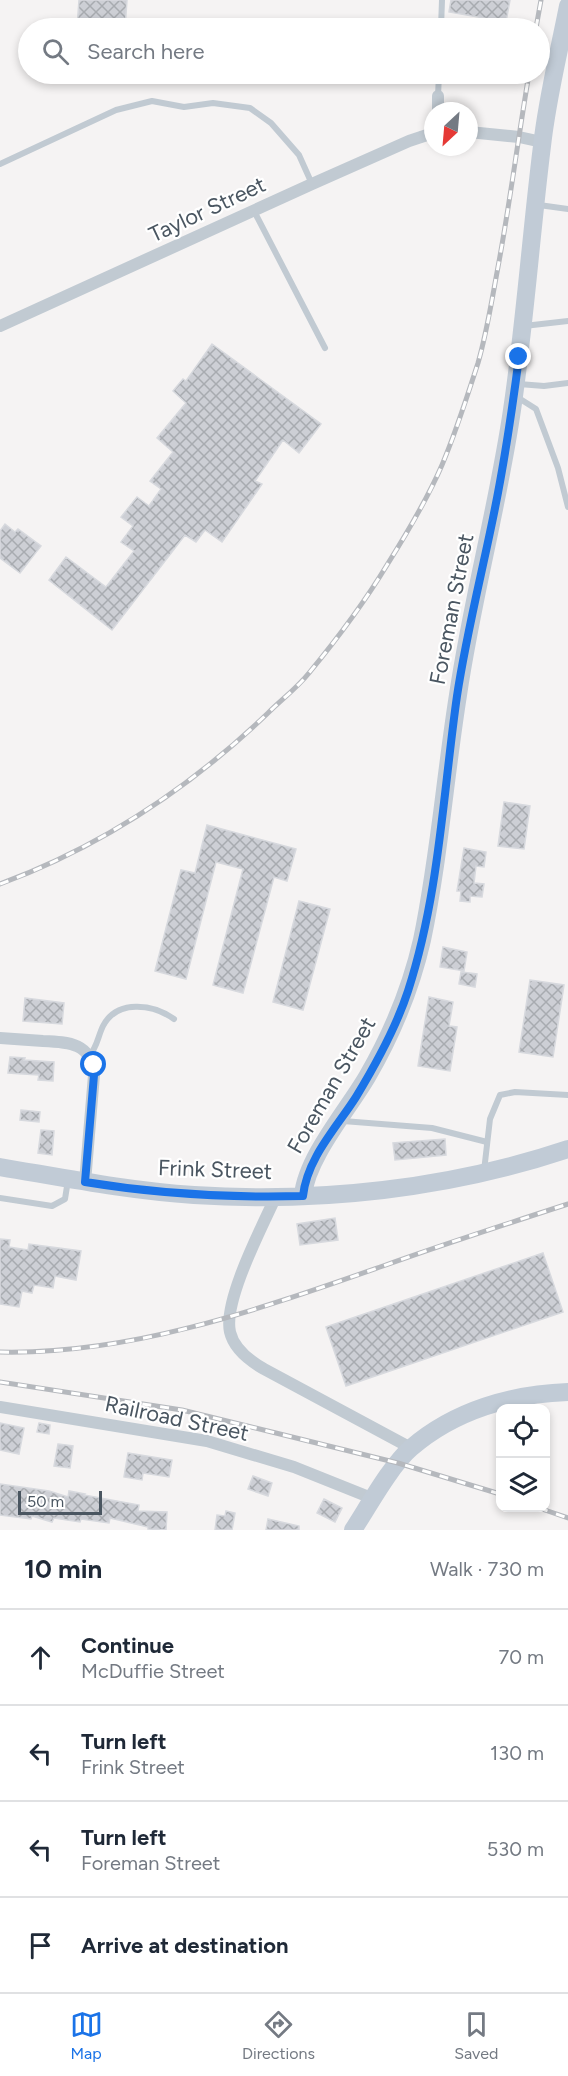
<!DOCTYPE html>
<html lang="en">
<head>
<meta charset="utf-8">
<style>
  body { margin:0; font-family:Figtree,sans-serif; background:#f2f2f3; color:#1f2937 }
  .controls { position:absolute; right:18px; bottom:18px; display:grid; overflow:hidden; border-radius:12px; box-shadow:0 3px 9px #0003 }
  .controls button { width:54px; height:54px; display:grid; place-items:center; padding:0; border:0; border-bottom:2px solid #e0e1e3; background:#fff; color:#1f2937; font:30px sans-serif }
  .compass { position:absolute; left:424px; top:102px; width:54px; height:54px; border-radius:50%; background:#fff; box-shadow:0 3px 9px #0003; rotate:206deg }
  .scale { position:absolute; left:18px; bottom:15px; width:84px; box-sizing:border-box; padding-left:6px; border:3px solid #4a5661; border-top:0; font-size:16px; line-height:21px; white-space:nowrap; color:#4a5661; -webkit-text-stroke:4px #fff; paint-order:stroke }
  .stop { position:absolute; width:18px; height:18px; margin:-14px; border:4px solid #1a73e8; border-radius:50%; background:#fff }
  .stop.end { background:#1a73e8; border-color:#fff; box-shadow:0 2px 6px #0008 }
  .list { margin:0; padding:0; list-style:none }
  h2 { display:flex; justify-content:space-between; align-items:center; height:78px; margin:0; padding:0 24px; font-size:26px }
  h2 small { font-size:20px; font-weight:400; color:#747a83 }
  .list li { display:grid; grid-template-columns:39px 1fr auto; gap:18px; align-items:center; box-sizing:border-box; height:96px; padding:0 24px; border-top:2px solid #e0e1e3 }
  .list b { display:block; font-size:22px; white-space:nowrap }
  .list p { margin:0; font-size:20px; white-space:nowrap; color:#747a83 }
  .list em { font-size:20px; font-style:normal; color:#747a83 }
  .icon { flex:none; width:33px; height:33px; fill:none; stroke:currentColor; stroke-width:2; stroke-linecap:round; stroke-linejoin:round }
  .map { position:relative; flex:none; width:568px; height:1530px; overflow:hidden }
  .search { position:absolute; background:#fff; box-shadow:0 3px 9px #0003; left:18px; right:18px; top:18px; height:66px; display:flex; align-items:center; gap:15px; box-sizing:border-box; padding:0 21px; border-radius:33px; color:#747a83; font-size:22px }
  .sheet { height:462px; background:#fff }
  nav { display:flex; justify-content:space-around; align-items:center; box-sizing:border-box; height:84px; border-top:2px solid #e0e1e3; background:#fff; font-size:16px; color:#747a83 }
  nav a { display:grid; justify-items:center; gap:3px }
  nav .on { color:#1a73e8 }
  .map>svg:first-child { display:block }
  .building { fill:url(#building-cross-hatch); stroke:#d7d9de; stroke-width:1.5 }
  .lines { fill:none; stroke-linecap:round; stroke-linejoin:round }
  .lane { stroke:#c1cad2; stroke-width:6 }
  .street { stroke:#c1cad2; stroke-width:12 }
  .secondary { stroke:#c1cbd6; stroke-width:18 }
  .rail-casing { stroke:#b5b8bd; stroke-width:5 }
  .rail { stroke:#fff; stroke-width:3; stroke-dasharray:9; stroke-linecap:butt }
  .route { stroke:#1a73e8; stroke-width:8 }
  .labels { text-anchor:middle; stroke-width:4.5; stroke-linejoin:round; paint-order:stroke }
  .street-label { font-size:22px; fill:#4a5661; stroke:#fff }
</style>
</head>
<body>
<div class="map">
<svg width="568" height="1530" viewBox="0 0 568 1530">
  <defs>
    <pattern id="building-cross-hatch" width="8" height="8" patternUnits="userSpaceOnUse" patternTransform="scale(1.5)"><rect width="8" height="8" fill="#cdcfd5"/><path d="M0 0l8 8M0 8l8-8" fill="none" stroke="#a8abb0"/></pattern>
  </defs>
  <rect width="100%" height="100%" fill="#f5f3f3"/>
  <path class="building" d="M79,0H127L125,28H77Z
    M451,0H510L506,22L449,12Z
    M212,344L321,424L299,453L283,440L255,481L262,484L222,542L205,530L196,542L185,535L112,630L49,580L66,557L106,587L134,551L121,542L133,526L121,517L137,497L149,506L161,489L150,481L173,452L157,438L186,403L173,391L183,379L186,381Z
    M5,524L15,532L18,529L41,546L20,573L0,558V531Z
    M504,802L530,806L524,849L498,846Z
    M207,825L296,849L287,881L274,877L243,993L213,985L243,869L216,862L186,979L155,971L181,870L195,873Z
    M464,848L486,852L484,867L476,866L474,883L484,884L482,897L470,896V902L460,901L461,891H457Z
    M299,901L330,909L303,1010L273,1002Z
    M443,947L467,952L464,971L440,967Z
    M461,972L477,974L475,987L459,984Z
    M530,980L564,985L553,1057L519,1052Z
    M429,997L453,1002L449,1026L457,1027L450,1071L418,1066Z
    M25,998L64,1003L62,1024L23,1021Z
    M10,1057L25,1058L24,1060L54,1062L53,1081L38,1080L39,1075L8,1073Z
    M21,1110L40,1112L39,1122L20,1120Z
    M41,1130L54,1131L52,1155L38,1153Z
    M445,1139L446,1155L395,1160L393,1143Z
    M335,1218L338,1240L300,1245L297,1224Z
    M0,1239L10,1240L9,1247L28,1250L29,1244L81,1251L76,1280L55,1276L53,1288L34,1285L32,1293L22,1291L19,1307L0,1304Z
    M543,1253L563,1312L346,1386L326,1327Z
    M0,1423L24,1428L19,1454L0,1450Z
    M39,1423L50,1425L49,1434L37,1432Z
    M58,1444L73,1446L70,1468L54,1466Z
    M128,1453L172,1460L169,1477L143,1473L142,1480L124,1477Z
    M253,1476L272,1483L268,1496L248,1489Z
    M0,1484L49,1491L68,1497L69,1491L85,1494L84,1495L139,1505L138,1511L167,1512L166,1530L148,1529V1527L110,1518L109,1523L81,1519L80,1522L54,1518L52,1522L32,1516L31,1519L0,1515Z
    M324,1499L342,1508L335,1522L317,1513Z
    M226,1511L235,1513L232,1530H215L217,1515L225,1516Z
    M268,1519L299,1526V1530H266Z"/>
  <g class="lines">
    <path class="lane" d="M441,28L442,0
      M438,96L439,74
      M0,164L116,110L152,101L184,107L213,103L250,108L271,123L299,155L312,184
      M539,205L568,209
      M254,211L325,348
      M524,326L568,321
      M519,384L544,386L568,383
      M517,397L536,409L558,468L568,507
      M89,1056C97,1048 98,1036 103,1026C117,999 153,1004 174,1019
      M343,1121L432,1128L487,1142
      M484,1171L490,1119L500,1095L515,1092L568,1095
      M0,1198L52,1206L65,1199L68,1180"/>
    <path class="street" d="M438,111V96
      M469,132L519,137L542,142
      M0,326L312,184L409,141L433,133
      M0,1038C14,1039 29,1040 43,1041C69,1042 92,1043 94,1075L85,1182
      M276,1196C262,1227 223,1301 230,1332C234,1349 250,1361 264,1369L411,1448
      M0,1407L207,1441L294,1467L374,1499"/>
    <path class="secondary" d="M0,1167C65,1178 129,1191 194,1195C319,1203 449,1189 568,1149
      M303,1195C307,1157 347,1111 367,1077C392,1034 411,988 422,940C439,859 445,777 458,695C472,599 498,506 512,410C525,322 531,234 542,146C547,99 559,52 568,6
      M353,1530C368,1507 391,1465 411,1448C455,1410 512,1394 568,1392"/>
    <defs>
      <path id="rail" d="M536,28L541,0
        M0,884C100,847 191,787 268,713C281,700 297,688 309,673C337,639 364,603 387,565C407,533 427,500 442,465C456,432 467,397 478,363C487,332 492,299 498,267C510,203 518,138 529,74
        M0,1352C132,1355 260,1309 383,1266C444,1244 506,1224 568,1204
        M0,1382L182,1410L398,1463L500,1494
        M539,1508L568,1518"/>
    </defs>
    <use href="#rail" class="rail-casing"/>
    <use href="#rail" class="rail"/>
  </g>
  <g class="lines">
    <path class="route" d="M94,1065V1075L85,1182C158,1194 230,1198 303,1196C307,1158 337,1127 356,1097C376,1064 396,1028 408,991C439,896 443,794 457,696C466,636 481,577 493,518C504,465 512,411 519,357"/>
  </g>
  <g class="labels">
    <g class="street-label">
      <text transform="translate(207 209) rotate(-25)" y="8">Taylor Street</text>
      <text transform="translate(451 609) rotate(-79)" y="8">Foreman Street</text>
      <text transform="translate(331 1085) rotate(-60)" y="8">Foreman Street</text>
      <text transform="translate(215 1169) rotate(2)" y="8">Frink Street</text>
      <text transform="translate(177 1418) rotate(12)" y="8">Railroad Street</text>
    </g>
  </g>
</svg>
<div class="controls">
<button><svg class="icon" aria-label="locate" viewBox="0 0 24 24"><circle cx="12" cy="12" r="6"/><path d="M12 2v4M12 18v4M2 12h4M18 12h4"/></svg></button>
<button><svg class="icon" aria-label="layers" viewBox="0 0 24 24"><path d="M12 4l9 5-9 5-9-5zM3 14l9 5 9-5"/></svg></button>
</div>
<svg class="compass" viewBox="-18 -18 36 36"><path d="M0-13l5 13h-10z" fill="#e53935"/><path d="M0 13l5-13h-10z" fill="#747a83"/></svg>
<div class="scale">50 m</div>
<div class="stop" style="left:94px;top:1065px"></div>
<div class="stop end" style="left:519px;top:357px"></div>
<div class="search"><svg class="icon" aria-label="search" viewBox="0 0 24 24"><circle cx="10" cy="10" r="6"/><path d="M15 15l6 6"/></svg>Search here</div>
</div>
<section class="sheet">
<h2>10 min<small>Walk · 730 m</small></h2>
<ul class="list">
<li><svg class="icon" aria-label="ahead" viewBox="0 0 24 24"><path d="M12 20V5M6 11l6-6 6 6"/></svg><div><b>Continue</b><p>McDuffie Street</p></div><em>70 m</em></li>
<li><svg class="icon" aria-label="left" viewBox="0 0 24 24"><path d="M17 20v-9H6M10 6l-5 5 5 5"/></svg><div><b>Turn left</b><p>Frink Street</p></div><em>130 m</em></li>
<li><svg class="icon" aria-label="left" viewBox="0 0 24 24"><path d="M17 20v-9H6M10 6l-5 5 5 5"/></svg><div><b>Turn left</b><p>Foreman Street</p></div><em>530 m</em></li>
<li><svg class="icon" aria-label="arrive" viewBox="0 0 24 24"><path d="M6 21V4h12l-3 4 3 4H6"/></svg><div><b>Arrive at destination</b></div></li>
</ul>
</section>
<nav>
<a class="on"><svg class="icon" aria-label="map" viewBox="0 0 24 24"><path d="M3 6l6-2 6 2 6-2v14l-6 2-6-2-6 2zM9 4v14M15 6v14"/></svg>Map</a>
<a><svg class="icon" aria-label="directions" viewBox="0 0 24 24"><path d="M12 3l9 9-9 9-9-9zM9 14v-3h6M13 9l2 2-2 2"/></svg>Directions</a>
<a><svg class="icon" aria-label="saved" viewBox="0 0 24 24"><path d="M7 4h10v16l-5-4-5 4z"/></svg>Saved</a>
</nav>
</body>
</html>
